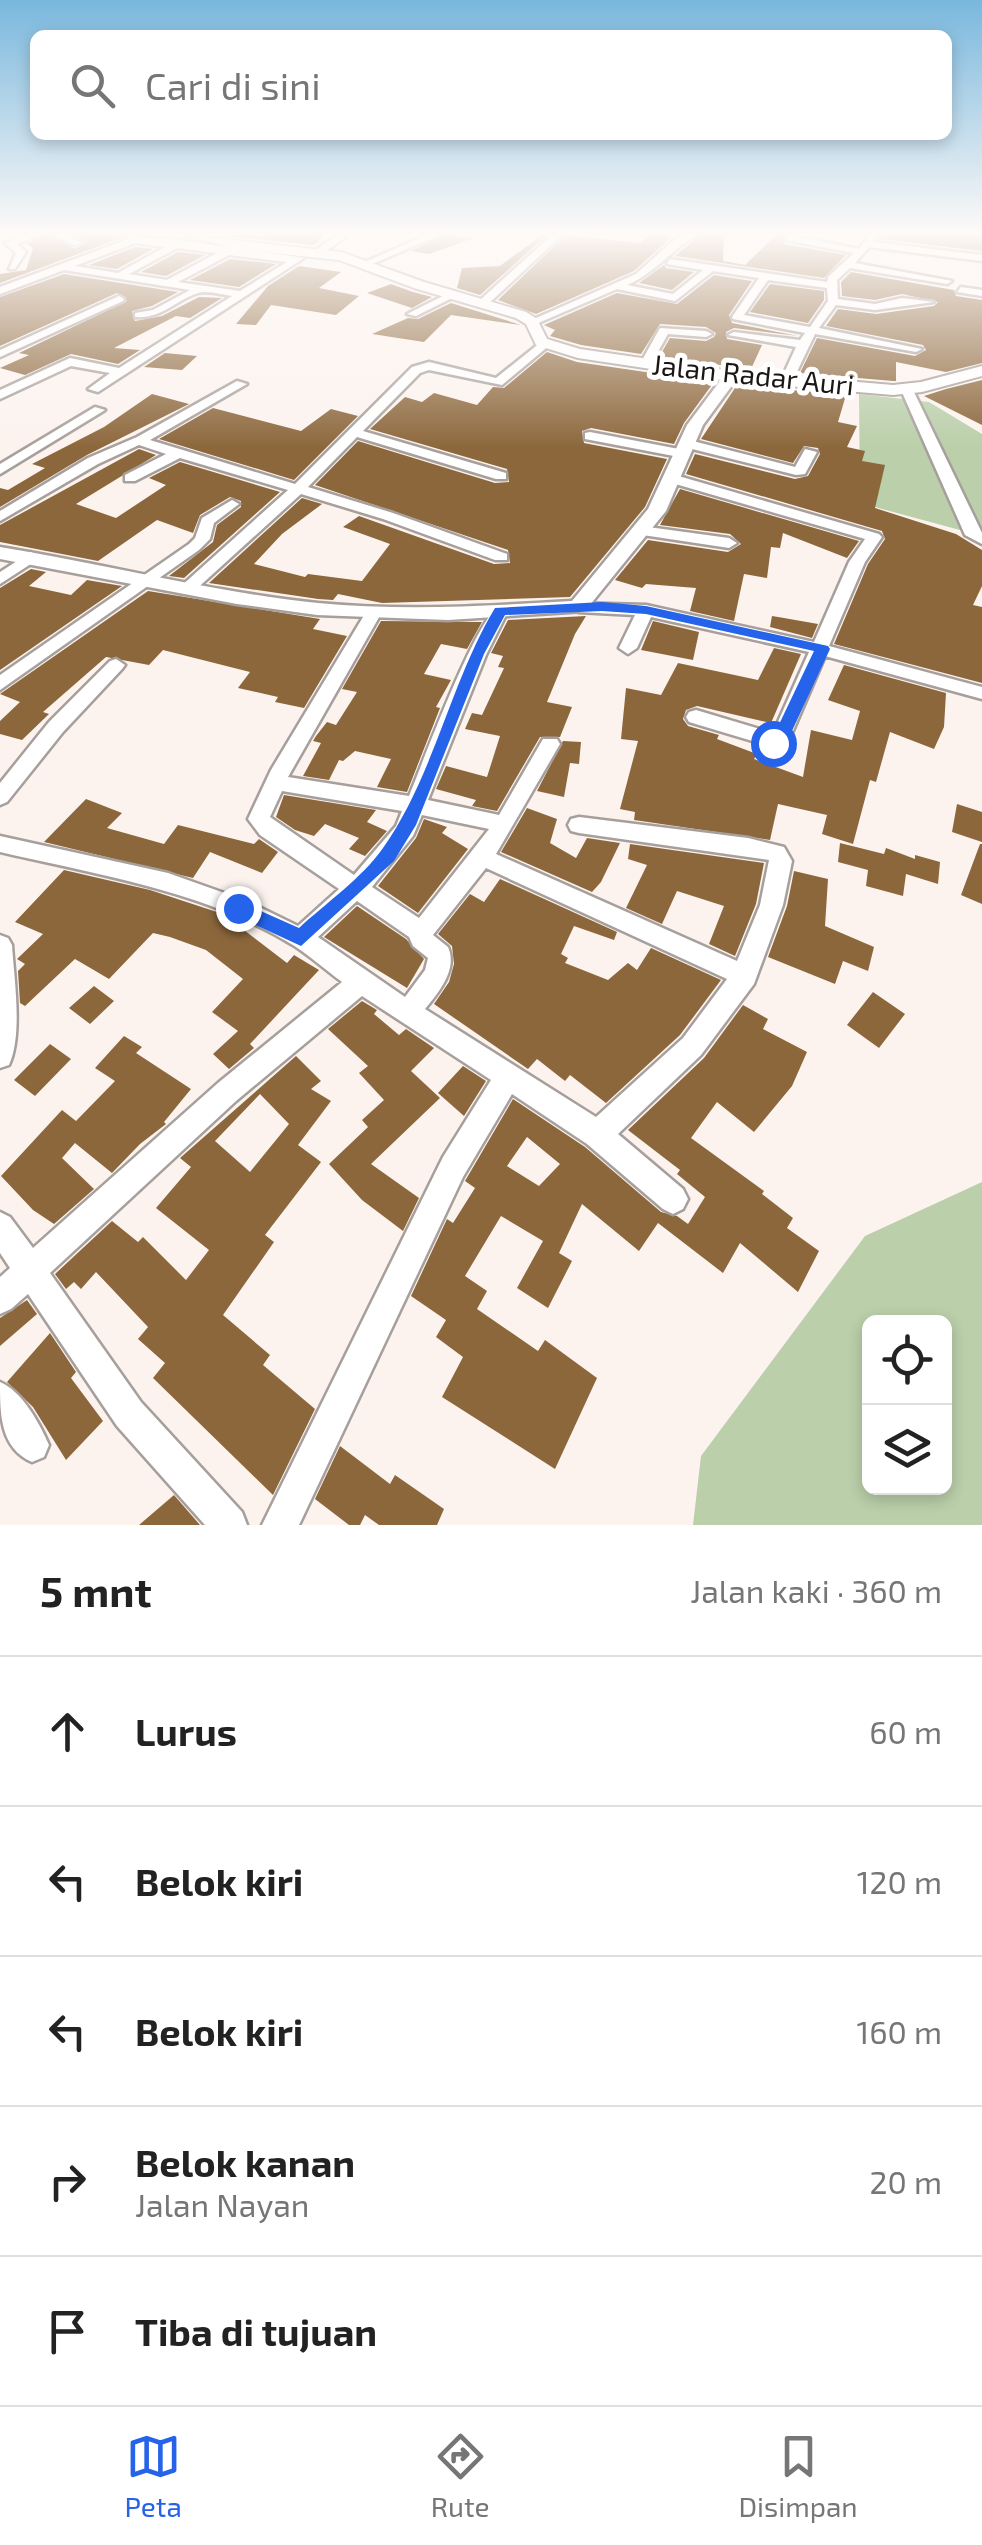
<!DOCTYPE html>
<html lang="id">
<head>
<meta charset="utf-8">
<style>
  body { margin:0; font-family:"Exo 2",sans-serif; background:#f6f6f6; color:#222 }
  .controls { position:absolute; right:30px; bottom:30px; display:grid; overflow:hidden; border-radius:15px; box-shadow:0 5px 15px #0003 }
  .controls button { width:90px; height:90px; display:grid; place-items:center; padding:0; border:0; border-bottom:2px solid #e0e0e0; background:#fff; color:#222; font:50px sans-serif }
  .stop { position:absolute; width:30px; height:30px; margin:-22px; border:8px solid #2563eb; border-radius:50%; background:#fff }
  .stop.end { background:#2563eb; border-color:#fff; box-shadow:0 2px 10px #0008 }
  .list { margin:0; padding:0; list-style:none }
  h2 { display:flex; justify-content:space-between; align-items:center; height:130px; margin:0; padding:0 40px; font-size:42px }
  h2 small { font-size:32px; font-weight:400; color:#767676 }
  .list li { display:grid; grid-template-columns:65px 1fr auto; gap:30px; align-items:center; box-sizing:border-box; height:150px; padding:0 40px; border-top:2px solid #e0e0e0 }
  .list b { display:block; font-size:38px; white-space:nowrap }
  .list p { margin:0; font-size:32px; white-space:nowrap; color:#767676 }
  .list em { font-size:32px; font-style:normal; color:#767676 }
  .icon { flex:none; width:55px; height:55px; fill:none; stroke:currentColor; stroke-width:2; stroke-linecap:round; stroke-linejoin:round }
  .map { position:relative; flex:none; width:982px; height:1525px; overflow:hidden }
  .search { position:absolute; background:#fff; box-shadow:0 5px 15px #0003; left:30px; right:30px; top:30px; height:110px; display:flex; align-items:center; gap:25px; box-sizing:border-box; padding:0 35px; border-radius:15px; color:#767676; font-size:38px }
  .sheet { height:880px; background:#fff }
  nav { display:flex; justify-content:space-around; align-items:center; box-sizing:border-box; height:140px; border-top:2px solid #e0e0e0; background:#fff; font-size:28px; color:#767676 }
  nav a { display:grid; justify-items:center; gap:5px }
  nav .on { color:#2563eb }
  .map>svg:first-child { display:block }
  .green { fill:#bacfaa; fill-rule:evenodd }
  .building { fill:#8c673c; fill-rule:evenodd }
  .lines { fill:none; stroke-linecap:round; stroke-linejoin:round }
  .minor-casing { stroke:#a79f9b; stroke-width:5 }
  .tertiary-casing { stroke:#a79f9b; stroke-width:5 }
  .secondary-casing { stroke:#a79f9b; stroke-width:4 }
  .minor { fill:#fff; fill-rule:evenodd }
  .tertiary { fill:#fff; fill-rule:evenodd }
  .secondary { fill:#fff; fill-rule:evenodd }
  .route { fill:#2563eb }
  .labels { text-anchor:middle; stroke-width:10; stroke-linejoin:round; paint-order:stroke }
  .far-street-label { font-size:28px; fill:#1a1715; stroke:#fff }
</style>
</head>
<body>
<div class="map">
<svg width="982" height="1525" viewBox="0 0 982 1525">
  <rect width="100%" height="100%" fill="#fcf3ef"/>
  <path class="green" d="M859,394L929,402L982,434V536L860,503Z
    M982,1182V1525H693L701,1456L865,1236ZM944,1322V1488H870V1322Z"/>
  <path class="building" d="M43,235H52L75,249L86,242L75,235H129L0,283V274L26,270L33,248L26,244Z
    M219,235H325L314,245Z
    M442,235L477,237L429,254L411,251Z
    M542,235H547L480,295L457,288L462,268L500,266Z
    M566,235L640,243L651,235L673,236L634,271L536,314L498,300Z
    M700,235H724L723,261L745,265L776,235H784V244L846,255L824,278L675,256Z
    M881,235H982V251L879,239Z
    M135,247L153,249L117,269L89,265Z
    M178,252L205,255L166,276L141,272Z
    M230,259L276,264L239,287L190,280Z
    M664,265L666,268L694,272L672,290L639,283Z
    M299,266L341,272L319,288L359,296L336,315L271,305L256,325L236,324L268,286Z
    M851,272L954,290L956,296L982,300V363L946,372L896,362V381H893L800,373L817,338L915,356L926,350L923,345L826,326L838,309L876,314L934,306L938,302L902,294L875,300L842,296L841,282Z
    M64,274L178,292L152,306L132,311L135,321L162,316L199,297L222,298L190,318L176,316L114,348L140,350L118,364L71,354L25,375L0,368L29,355L19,353L127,301L117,293L0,346V297Z
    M714,275L752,281L729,315L732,323L798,336L734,328L726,332L727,339L762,345L751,369L659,357L670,338L706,341L714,337L716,333L706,327L660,324L641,354L581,345L550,336L555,330L544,325L617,293L677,304Z
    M391,284L413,292L432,297L412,308L367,293Z
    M770,284L824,291V300L808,323L750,312Z
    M451,303L521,325L451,315L424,342L372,334L408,318L418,319Z
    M547,352L577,362L714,382L684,423L674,444L591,428L582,431L584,443L667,459L645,507L570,597L382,603L338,594L333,600L318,599L209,583L302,498L322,504L282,534L254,564L305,577L308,574L362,581L390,544L343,527L359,516L494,564L510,563L508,550L315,485L358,441L495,483L509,482L507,469L370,429L405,397L422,402L434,393L477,405L493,387L504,388Z
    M165,353L197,356L182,370L144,367Z
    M982,380V425L924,396L946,389Z
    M737,385L846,395L838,422L857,426L847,447L865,451L862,461L885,465L875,508L956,534L982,550V586L973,605L982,607V683L834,644L868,564L885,539L882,531L686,474L695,454L795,479L808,476L820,454L818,448L804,446L793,463L701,439Z
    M152,394L189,404L87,455L0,507V488L8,490L45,468L32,464L104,427Z
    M213,408L301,431L331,409L358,416L294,480L159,439Z
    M139,449L156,455L76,504L116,518L166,485L149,478L180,462L280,492L184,578L169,576L213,542L217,525L241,507V501L230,497L200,515L193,533L157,520L98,561L0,542V525Z
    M680,489L859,541L847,558L783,533L780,548L771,547L767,578L744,574L734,621L690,611L696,588L646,584L642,588L615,580L648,540L728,552L741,544L730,534L660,525Z
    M31,569L46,572L29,586L71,595L87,580L122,586L0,670V588Z
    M148,591L320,619L313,629L347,636L304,708L275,702L278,697L238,688L250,672L163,650L149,665L106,657L43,712L49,714L22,740L0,734V721L20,702L0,694Z
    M586,616L575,634L547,702L572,707L560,737H540L497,811L472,806L476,800L436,789L446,766L487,777L500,736L465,729L472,713L482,715L504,668L498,667L503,656L491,653L508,620Z
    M772,616L784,618L818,624L812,638L770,627Z
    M381,621L482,622L467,649L441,644L424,674L451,680L436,707L440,708L407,792L377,787L391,759L355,751L343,761L339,760L329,780L303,776L321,743L313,741L316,736L327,722L336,725L357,692L342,689Z
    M653,621L699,632L693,660L641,650Z
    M774,648L801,654L771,723L697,706L686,710L683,719L688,726L719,735L717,739L757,754L754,759L803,777L811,730L852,740L860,711L828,700L844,665L946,693L944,727L934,749L890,732L876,782L870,780L853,844L822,834L827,815L778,804L770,840L634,820L635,812L620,809L638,741L621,739L626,688L661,695L678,663L758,680Z
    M563,741L581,742L579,764L570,763L564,797L537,791Z
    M284,795L376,810L367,822L387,831L365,856L349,849L359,838L325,824L314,836L295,830L276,817Z
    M86,799L122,813L107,828L164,844L178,825L254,844L259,839L278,852L262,873L210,852L193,878L44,842Z
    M957,804L982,812V842L952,832Z
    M527,808L557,819L550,843L576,858L587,838L620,843L601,882L592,892L501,852Z
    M424,819L447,827L442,833L468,849L418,913L378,886L416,838Z
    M840,843L884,854L886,848L915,859V855L940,862L938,884L906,874L903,896L866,886L868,870L838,862Z
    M630,844L764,863L756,904L735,956L709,944L724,906L677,891L662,924L626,908L647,865L628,859Z
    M980,844H982V904L961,895Z
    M64,870L150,890L223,914L287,963L294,955L319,970L250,1044L254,1048L229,1069L213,1054L238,1031L212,1012L243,979L206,950L170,937L153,933L109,979L75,959L25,1006L20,1003L18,971L25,964L17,959L43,934L15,922Z
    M794,871L828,879L825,926L874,947L868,971L843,961L835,984L768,957L787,906Z
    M500,879L617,932L614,940L574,926L561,954L568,958L565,963L608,980L628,963L637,970L651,948L721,980L680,1035L606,1103L570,1075L565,1081L537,1059L528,1069L434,1004L449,982L454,964L452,946L438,934L470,894L484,902Z
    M357,906L406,939L424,959L407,988L324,937Z
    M94,986L114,1001L90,1024L69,1008Z
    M873,992L905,1014L879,1048L847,1025Z
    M362,1001L377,1010L374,1014L399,1035L406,1029L434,1048L411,1071L440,1098L371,1164L419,1198L403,1231L362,1200L329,1164L368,1127L362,1120L384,1100L359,1073L368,1066L328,1029Z
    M743,1005L768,1019L763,1029L807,1052L792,1086L754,1132L717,1102L691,1138L764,1191L762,1194L793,1218L787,1228L819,1251L798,1292L740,1243L723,1273L658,1223L639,1251L582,1204L559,1253L572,1261L548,1308L517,1288L543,1241L501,1216L465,1276L487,1291L477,1309L538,1351L545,1340L597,1378L555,1469L442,1397L463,1357L436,1337L446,1320L411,1296L447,1219L453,1223L475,1188L465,1181L513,1099L585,1147L661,1212L677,1216L688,1224L705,1197L677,1174L680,1170L628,1130L704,1058ZM527,1137L560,1164L539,1186L507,1166Z
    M124,1036L142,1047L136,1053L191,1089L164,1122L166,1124L140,1144L112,1173L75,1143L62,1158L94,1189L54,1224L33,1210L1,1176L62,1110L76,1121L115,1081L95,1068Z
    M50,1044L71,1059L35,1096L14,1080Z
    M296,1056L321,1081L311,1089L331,1101L298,1145L321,1162L265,1235L274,1242L223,1315L270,1355L263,1365L315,1409L273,1495L153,1378L165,1363L138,1339L148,1327L96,1272L81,1289L74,1282L66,1289L55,1274L112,1221L138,1242L143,1237L186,1280L209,1250L156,1208L191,1167L180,1158ZM260,1094L289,1124L250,1172L215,1141Z
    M463,1066L486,1081L464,1116L438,1093Z
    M27,1300L37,1314L0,1346V1318Z
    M50,1333L76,1372L71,1378L103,1421L66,1460L33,1407L7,1382Z
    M340,1446L390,1484L395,1475L444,1509L437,1525H379L365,1515L360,1525H349L315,1499Z
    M174,1495L200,1525H139Z"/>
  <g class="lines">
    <defs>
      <path id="minor" d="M25,235H39L17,244L26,252L15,269H9L16,253L5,243Z
        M55,235H67L82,243L74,245Z
        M337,235H348L322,254H316V250Z
        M427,235H439L368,266L360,264Z
        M552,235H562L487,305H479V301Z
        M684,235H696C672,250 653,274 627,285L673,294L703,270L667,264L670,259L827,282L828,277L854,253L785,240L788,235L859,249L869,235H877L873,242L982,255V261L869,247L855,263L952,281L947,284L850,268L837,280L838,299L875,304L902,298L934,302L875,310L836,305L819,328L922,349L916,352L815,334L792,382L786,386L780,382L796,347L728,335L734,332L800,340L805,333L733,319L732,317L759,278L713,271L675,301L617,289L536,324L527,322L636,274L675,239ZM768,280L827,288L828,301L810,327L744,315Z
        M134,237L179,240L304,258L98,392L88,389L110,373L71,366L0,399V390L70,358L119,368L232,296C222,295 208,290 198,293C174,301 162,319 135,317V313L153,310L190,290L64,270L0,294V287ZM135,243L165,247L118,273L75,266ZM177,248L217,253L167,280L129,274ZM229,255L287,262L240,291L178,282Z
        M961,287L982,290V296L957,292Z
        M449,293L458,295L416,316L407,314Z
        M119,296L124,299L123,301L0,357V350Z
        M660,328L706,331L712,334L706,337L668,334L650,366H642L640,364Z
        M541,342L551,344L502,385L429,370L420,373L363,431L506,473V479H496L357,437L308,487L393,513L507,554V560H495L383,519L301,494L192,593H180V587L288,490L180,458L135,481H125V475L166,454L139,445L98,464L0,521V511L88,458L137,437L237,381L247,384L150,440L295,484L412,367L429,362L496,378Z
        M903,387L913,390L982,533V544L965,535L901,390Z
        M95,407L105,410L0,474V464Z
        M590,432L679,449L686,453L679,457L585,439V433Z
        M685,439L795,467L805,449L817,452L805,474L796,475L680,446V440Z
        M665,475H675L879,534L882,537L865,562L829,646L982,687V699L825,656L786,747L779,749L689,722L686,717L689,712L696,710L773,733L809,652L651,617L637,648L628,654L619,648L635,615L578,612L570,607L572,603L646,605L814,642L849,562L865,539L665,481Z
        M232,500L239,504L214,523L210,539L199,550L0,690V675L189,544L195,538L202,518Z
        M641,526L729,538L737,543L729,548L636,534L633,531Z
        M31,552L39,557L37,560L0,584V572Z
        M500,606L508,611L486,655L428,800L499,815L543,739H557L560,744L496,854L737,961L760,905L769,860L579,833L571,831L568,825L571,819L579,817L748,838L784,847L792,861L783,905L754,984L701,1055L618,1134L683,1189L688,1199L683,1209L673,1214L663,1209L587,1144L512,1094L463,1177L299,1525H262L443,1157L491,1080L362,996L236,1101L50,1273L141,1402L242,1512L247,1525H205L117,1426L28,1294L11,1309L0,1314V1277L10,1268L0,1253V1212L10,1217L33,1248L218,1083L342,982C326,970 310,956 293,945C205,891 99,875 0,852V836L168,873L247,901L298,926L339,889L260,835L248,819L271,770L366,612L374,607L382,612L288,777L409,796C422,765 477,615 500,606ZM282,791L402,811L396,826L354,875L270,817ZM422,815L489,829L419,918L372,887L413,836ZM486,868L727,979L683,1038L596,1117L425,1009C439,992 458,969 448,947L433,935ZM357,901L409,937L413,946L428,958L425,970L405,997L318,937Z
        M116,659L125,665L122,669L63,732L7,802L0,805V783L49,722L110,661Z
        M0,935L8,938L12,945C14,978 23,1035 9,1065L0,1068Z
        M0,1382C22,1391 40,1424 49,1445L44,1457L32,1462C0,1448 0,1414 0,1382Z"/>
      <path id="tertiary" d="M731,371L739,376L703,425L666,511L585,611L448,620L317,615L237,604L0,559V547C106,564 211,592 318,603C403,611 487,606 572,601L648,509L687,425L726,373Z"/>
      <path id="secondary" d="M186,235L341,252L424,282L526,312L537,319L547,339L580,349L731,371L893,385L921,382L982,366V376L922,392L893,395L731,381L578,358L536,345L526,324L516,318L414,288L339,260L235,249Z"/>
    </defs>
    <use href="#minor" class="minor-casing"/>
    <use href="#tertiary" class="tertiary-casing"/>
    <use href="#secondary" class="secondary-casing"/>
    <use href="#minor" class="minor"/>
    <use href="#tertiary" class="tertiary"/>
    <use href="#secondary" class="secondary"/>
  </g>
  <linearGradient id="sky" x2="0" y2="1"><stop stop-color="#79b7dd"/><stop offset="0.52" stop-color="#fefaf8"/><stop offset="1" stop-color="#fefaf8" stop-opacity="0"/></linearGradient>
  <rect width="982" height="448" fill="url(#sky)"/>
  <path class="route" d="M602,602L646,606L828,646L830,649L785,746L773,749L765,743L773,737L814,651L646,614L602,611L505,615L484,654L416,825L394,861L301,946L232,914V903L238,901L299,928C326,903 362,878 383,848C434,776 450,683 495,608Z"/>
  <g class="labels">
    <g class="far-street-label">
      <text transform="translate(753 375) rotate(6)" y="10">Jalan Radar Auri</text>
    </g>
  </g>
</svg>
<div class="controls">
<button><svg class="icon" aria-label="locate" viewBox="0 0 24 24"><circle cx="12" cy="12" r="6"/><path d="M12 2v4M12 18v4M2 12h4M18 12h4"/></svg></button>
<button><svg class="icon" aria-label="layers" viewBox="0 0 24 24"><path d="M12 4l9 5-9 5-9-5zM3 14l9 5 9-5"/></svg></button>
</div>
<div class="stop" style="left:773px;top:743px"></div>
<div class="stop end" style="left:238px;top:908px"></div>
<div class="search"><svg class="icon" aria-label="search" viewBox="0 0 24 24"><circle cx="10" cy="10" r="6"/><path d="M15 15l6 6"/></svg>Cari di sini</div>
</div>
<section class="sheet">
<h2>5 mnt<small>Jalan kaki · 360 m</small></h2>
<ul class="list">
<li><svg class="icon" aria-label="ahead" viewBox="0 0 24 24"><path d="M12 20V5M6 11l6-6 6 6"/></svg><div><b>Lurus</b></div><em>60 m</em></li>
<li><svg class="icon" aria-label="left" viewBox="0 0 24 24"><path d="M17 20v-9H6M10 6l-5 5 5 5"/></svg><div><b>Belok kiri</b></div><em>120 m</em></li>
<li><svg class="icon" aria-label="left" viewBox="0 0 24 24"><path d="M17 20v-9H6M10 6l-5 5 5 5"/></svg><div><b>Belok kiri</b></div><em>160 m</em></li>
<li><svg class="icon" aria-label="right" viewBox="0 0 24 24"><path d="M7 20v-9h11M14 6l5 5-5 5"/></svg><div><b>Belok kanan</b><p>Jalan Nayan</p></div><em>20 m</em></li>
<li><svg class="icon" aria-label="arrive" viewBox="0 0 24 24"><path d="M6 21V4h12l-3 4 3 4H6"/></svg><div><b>Tiba di tujuan</b></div></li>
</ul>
</section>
<nav>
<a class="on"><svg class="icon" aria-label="map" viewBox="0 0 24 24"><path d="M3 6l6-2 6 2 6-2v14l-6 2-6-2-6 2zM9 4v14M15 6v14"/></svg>Peta</a>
<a><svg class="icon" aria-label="directions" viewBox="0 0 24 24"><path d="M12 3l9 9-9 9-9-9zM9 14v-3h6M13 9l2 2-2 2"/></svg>Rute</a>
<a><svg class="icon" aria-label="saved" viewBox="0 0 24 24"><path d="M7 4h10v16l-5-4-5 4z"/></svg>Disimpan</a>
</nav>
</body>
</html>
